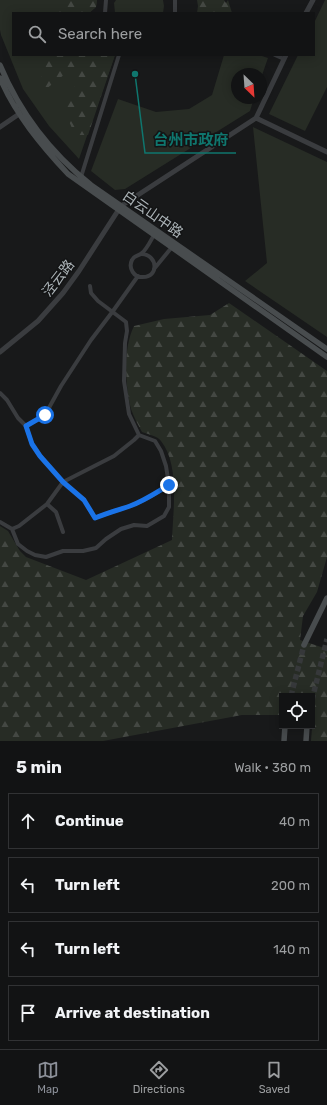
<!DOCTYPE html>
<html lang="en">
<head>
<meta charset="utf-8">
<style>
  body { margin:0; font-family:Rubik,"Noto Sans SC",sans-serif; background:#1f2022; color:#f1f3f6 }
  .controls { position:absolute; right:12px; bottom:12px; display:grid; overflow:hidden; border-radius:0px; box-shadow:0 2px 10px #0003 }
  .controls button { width:36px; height:36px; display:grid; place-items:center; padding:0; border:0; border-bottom:1px solid #313234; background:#121314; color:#f1f3f6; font:20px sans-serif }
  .compass { position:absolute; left:231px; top:68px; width:36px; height:36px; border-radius:50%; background:#121314; box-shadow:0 2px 10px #0003; rotate:155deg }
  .stop { position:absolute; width:12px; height:12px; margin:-9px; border:3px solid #1a73e8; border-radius:50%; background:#fff }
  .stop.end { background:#1a73e8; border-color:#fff; box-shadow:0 1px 4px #0008 }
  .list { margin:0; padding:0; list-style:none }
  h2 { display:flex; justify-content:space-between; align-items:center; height:52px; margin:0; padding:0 16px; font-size:17px }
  h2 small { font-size:13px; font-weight:400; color:#9c9ea0 }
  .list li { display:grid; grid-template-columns:26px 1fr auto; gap:12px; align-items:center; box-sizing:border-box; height:56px; margin:0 8px 8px; padding:0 8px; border:1px solid #313234; border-radius:0px }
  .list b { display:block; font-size:15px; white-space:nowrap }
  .list em { font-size:13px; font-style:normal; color:#9c9ea0 }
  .icon { flex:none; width:22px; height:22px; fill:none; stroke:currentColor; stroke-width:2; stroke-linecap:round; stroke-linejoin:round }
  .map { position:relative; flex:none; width:327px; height:741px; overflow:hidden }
  .search { position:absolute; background:#121314; box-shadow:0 2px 10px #0003; left:12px; right:12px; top:12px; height:44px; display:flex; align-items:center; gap:10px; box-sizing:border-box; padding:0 14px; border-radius:0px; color:#9c9ea0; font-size:15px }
  .sheet { height:308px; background:#121314 }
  nav { display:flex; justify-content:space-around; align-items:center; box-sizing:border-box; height:56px; border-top:1px solid #313234; background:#121314; font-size:11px; color:#9c9ea0 }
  nav a { display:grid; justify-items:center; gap:2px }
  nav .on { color:#8c9099 }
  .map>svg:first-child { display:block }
  .green { fill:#272c25 }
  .forest { fill:url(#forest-firs) }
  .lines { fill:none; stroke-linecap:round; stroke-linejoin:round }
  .secondary-tunnel { stroke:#36383a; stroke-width:5.5; stroke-dasharray:5.5 3; stroke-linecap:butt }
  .minor { stroke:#3a3c3f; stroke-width:4 }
  .tertiary { stroke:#3a3c3f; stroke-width:5 }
  .secondary { stroke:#484c4e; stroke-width:5.5 }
  .route { stroke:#1a73e8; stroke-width:5 }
  .labels { text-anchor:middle; stroke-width:3; stroke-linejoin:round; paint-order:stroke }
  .street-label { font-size:14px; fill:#acb4b8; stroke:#131415 }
  .leader { fill:none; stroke:#0f766e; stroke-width:1.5 }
  .callout-dot { fill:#0f766e; stroke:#131415; stroke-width:1.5 }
  .callout-label { font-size:15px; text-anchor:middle; font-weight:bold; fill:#0f766e; stroke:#131415; stroke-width:3; stroke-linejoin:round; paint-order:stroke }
</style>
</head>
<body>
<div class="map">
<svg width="327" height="741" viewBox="0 0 327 741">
  <defs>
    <pattern id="forest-firs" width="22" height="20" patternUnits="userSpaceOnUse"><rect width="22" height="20" fill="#272c25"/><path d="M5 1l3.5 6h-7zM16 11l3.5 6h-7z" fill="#444843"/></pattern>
  </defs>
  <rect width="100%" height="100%" fill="#18191a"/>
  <path class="green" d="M0,0H97L96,7L89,13H13V55H115L79,159L49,126L23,89L1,35L0,30Z
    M116,0H163L164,6L163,13H115L114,3Z
    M325,0H327V87L305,131L269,114L298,55H314V23Z
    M224,55H259L268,58L261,78V74H237V98H254L250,111L125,189L115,190L91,171L118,99L156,112L189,109L212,95Z
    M253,127L327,162V337L245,281L267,263Z"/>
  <path class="forest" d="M68,0H97L96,7L89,13H46L59,2Z
    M197,0H224L226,3L228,0L232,13H197L198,6Z
    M50,55H115L88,135H75L65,112L78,77L65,74L46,89L40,80Z
    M229,303L327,371V557L317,592L303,616L300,640L324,648L327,645V741H311L313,716H312V696H282V715H242L103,741H0V526L8,531L20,551L26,557L86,580L172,540C173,512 180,464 161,441C158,436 147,434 142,432C138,425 134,417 131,409C125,385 123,348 134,326L164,319L210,315Z"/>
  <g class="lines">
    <path class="secondary-tunnel" d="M291,696L304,645
      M312,700L327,639"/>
    <path class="minor" d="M175,0V13
      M105,13L106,0
      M275,55L284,59
      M81,177L119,55
      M142,254C158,255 159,277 143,277C134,278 128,268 132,260C134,255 139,256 142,253C147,249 151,240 154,235
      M154,269L172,247
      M0,393L7,400L18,418L26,426L32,444L40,456L63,482L84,500L95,518C107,513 118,510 130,506C144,501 157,493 169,485
      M26,426L45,415L61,386L91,340L113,311L138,276
      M47,504L56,512L63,532
      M0,522L12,529L18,544L27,551L35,555L46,557L63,551H83L96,548L106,539L121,529L134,525L147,526L164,516L169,507V485L166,466L161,451L155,441L139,435L129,414L124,381L125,343L127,331L126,322L98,301L91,293L90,286
      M12,529L19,526L47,504L63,482L114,456L134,440L139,435"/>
    <path class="tertiary" d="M306,13L313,0
      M256,118L327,152
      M0,127L22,112
      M0,352L38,321L63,293L79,271L121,206L256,118L286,55"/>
    <path class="secondary" d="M0,65C20,113 51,153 91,185L327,349
      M0,78C15,114 42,146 68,174L327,357
      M304,645L327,598
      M284,741L285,726
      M306,741L307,726"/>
  </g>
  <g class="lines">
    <path class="route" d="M45,415L26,426L32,444L40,456L63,482L84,500L95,518C107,513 118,510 130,506C144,501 157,492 169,485"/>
  </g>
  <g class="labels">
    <g class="street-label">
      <text transform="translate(153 214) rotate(35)" y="5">白云山中路</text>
      <text transform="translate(58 278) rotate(-52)" y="5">泾云路</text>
    </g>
  </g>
  <path class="leader" d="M135 74L145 153H236"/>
  <circle class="callout-dot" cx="135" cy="74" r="4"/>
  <g class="callout-label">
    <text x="191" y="145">台州市政府</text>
  </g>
</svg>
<div class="controls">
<button><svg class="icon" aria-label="locate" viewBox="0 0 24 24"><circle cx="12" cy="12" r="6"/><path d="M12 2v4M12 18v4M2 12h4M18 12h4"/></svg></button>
</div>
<svg class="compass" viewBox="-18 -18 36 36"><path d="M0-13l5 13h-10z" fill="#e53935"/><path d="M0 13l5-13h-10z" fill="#9c9ea0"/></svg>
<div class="stop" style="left:45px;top:415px"></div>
<div class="stop end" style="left:169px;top:485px"></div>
<div class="search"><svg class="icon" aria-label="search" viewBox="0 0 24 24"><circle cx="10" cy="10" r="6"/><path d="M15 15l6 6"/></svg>Search here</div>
</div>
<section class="sheet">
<h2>5 min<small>Walk · 380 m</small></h2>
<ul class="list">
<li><svg class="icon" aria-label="ahead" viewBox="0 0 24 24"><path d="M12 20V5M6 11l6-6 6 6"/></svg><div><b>Continue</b></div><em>40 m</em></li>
<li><svg class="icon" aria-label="left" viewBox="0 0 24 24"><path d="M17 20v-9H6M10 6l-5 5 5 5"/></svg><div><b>Turn left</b></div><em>200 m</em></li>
<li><svg class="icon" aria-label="left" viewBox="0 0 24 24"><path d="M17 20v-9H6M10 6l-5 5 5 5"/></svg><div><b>Turn left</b></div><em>140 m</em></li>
<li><svg class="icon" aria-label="arrive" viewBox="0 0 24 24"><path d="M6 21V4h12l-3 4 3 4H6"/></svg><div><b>Arrive at destination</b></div></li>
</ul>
</section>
<nav>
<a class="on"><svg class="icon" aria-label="map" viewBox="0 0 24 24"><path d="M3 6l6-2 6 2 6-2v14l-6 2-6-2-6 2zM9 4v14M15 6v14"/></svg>Map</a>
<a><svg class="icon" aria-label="directions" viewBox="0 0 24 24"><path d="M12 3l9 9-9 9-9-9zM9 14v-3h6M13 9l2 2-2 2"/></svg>Directions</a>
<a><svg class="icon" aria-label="saved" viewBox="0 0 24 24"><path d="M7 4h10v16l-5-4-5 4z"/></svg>Saved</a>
</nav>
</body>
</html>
